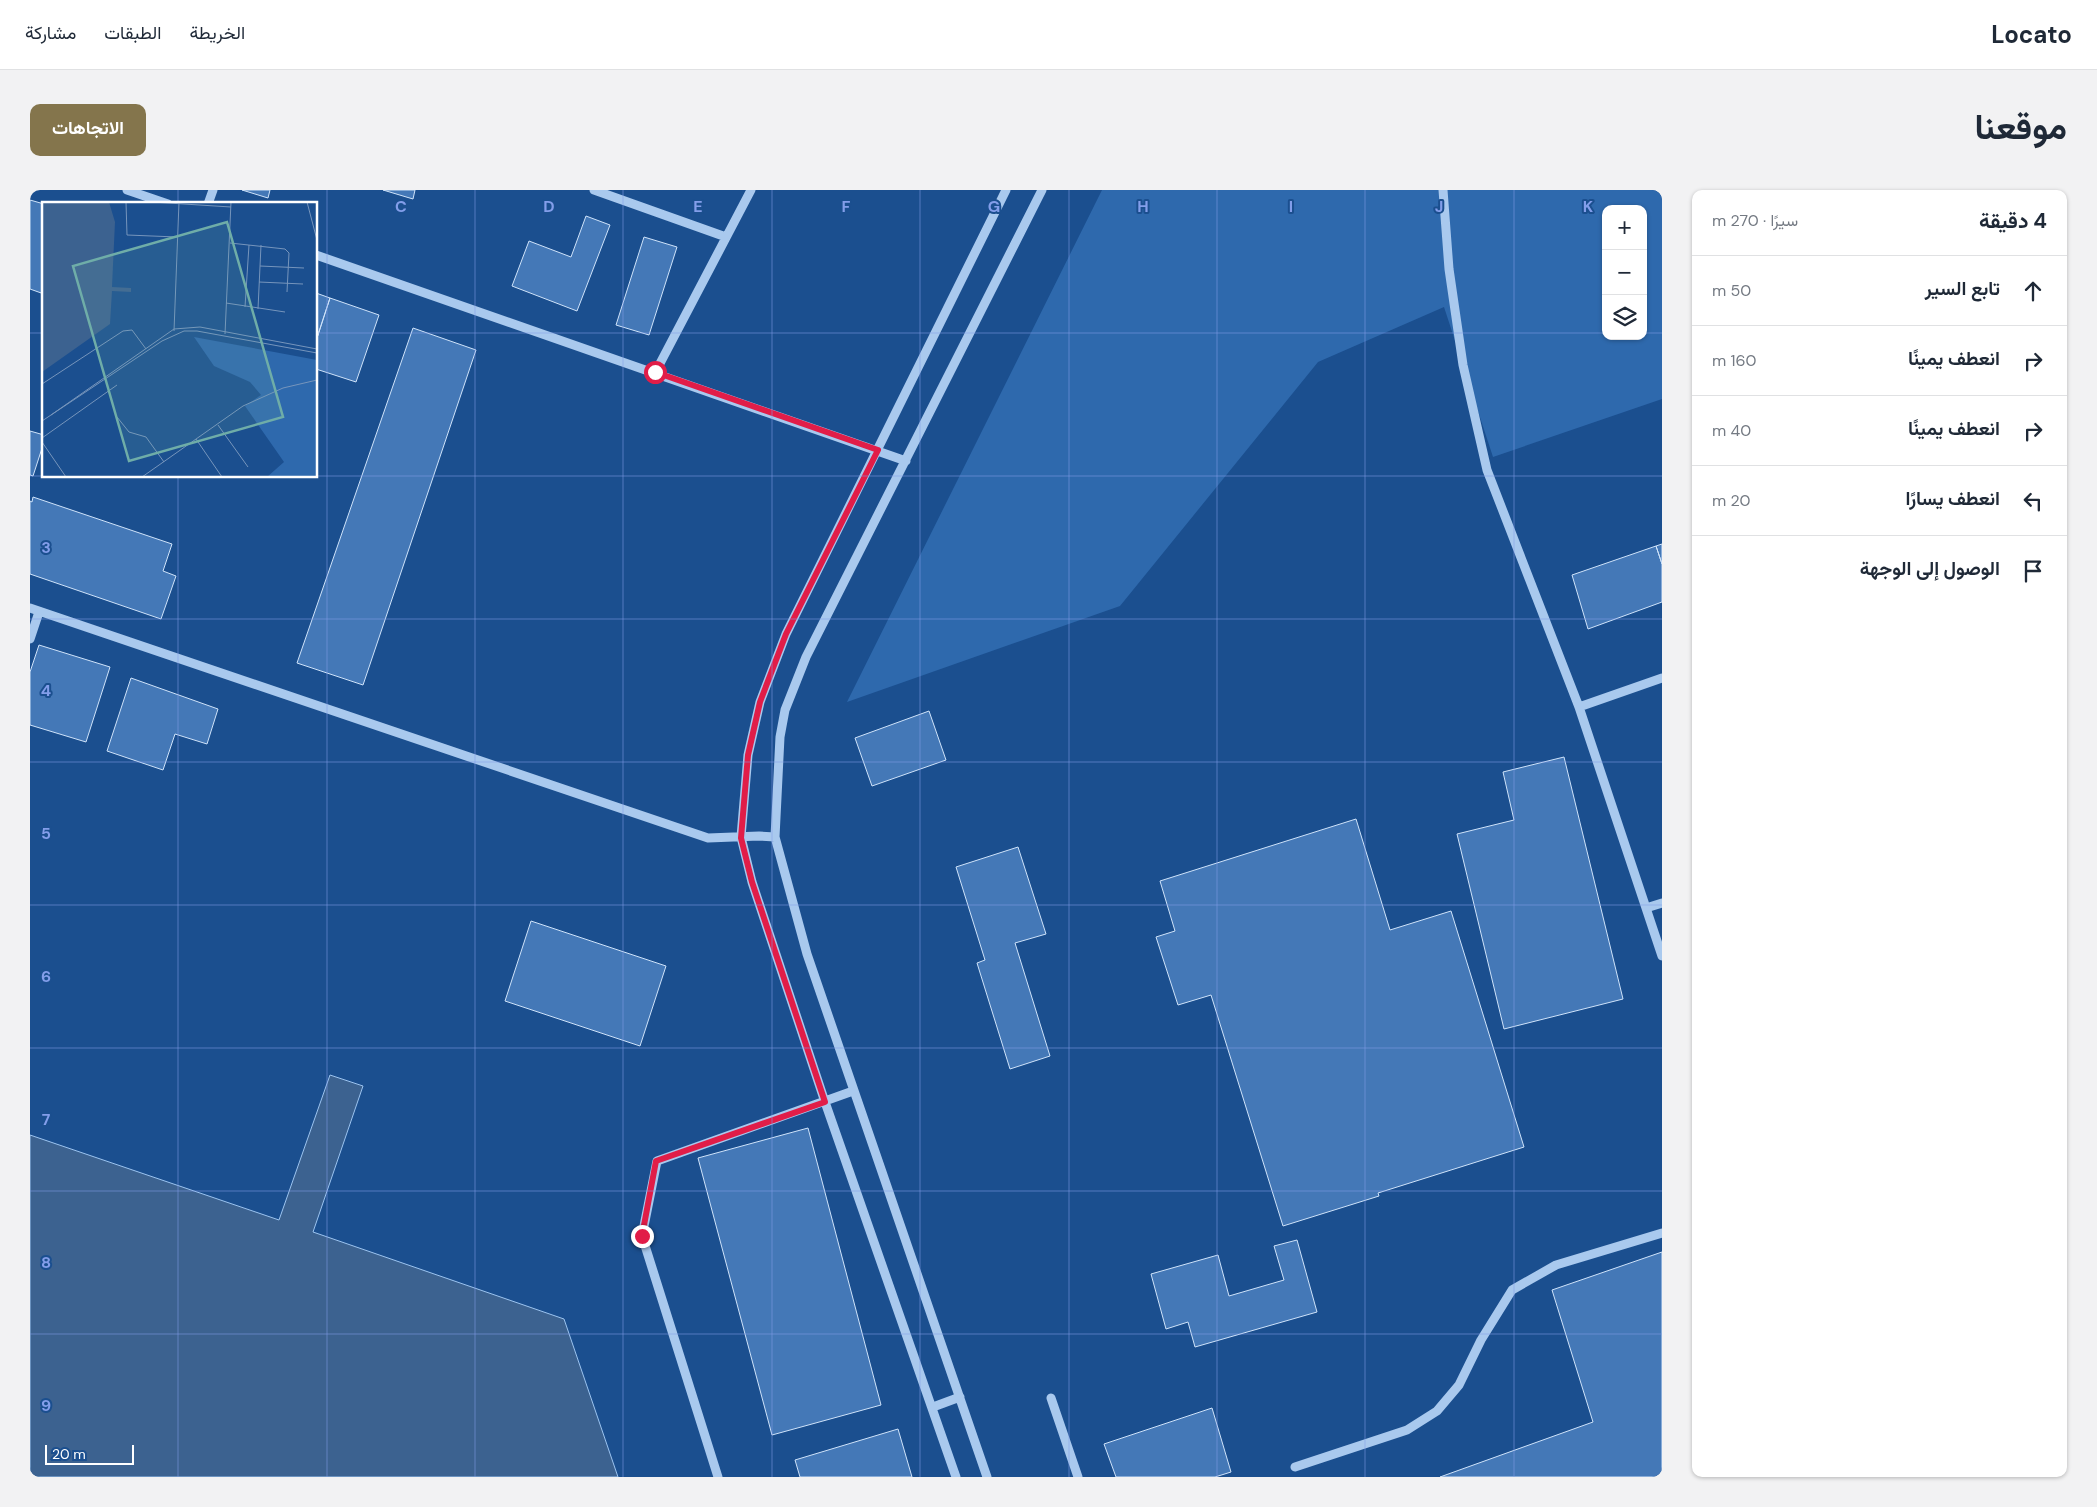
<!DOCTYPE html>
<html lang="ar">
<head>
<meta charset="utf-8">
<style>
  body { margin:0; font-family:"DM Sans",Vazirmatn,sans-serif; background:#f2f2f3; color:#1f2937; direction:rtl }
  .controls { position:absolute; right:15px; top:15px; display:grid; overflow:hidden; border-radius:10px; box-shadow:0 1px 4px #0004 }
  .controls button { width:45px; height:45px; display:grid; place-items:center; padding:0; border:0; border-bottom:1px solid #e0e1e3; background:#fff; color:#1f2937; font:25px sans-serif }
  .scale { position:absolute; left:15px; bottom:12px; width:89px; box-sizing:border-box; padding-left:5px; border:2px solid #fff; border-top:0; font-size:14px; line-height:18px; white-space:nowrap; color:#fff; -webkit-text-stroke:4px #1b4f8f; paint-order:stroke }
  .stop { position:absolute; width:15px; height:15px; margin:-11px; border:4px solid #e11d48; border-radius:50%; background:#fff }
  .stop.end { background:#e11d48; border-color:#fff; box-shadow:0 1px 5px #0008 }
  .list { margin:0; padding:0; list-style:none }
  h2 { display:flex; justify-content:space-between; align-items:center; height:65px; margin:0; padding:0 20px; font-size:21px }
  h2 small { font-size:16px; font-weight:400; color:#747a83 }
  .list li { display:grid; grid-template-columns:32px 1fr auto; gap:15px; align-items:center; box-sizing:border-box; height:70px; padding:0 20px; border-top:1px solid #e0e1e3 }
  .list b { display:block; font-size:19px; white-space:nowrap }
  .list em { font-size:16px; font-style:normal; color:#747a83 }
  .icon { flex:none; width:28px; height:28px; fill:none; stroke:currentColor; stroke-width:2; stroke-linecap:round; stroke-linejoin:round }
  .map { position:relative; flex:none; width:1632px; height:1287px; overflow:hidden; direction:ltr; border-radius:10px }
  header { display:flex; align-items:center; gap:30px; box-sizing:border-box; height:70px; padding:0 25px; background:#fff; border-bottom:1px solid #e0e1e3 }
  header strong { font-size:24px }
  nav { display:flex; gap:28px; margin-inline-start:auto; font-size:18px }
  .intro { display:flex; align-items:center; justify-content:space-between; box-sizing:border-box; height:120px; padding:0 30px }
  h1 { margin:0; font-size:35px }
  .button { padding:12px 22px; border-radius:10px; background:#84754c; color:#fff; font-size:18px; font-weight:700 }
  main { display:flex; gap:30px; padding:0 30px }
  aside { flex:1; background:#fff; border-radius:10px; box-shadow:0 1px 4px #0004 }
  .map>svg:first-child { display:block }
  .green { fill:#2e69ad; fill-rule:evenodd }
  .water { fill:#3c6290; stroke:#9cc4f0 }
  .building { fill:#4478b7; stroke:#cfe3fa }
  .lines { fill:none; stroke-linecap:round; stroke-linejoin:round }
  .minor { stroke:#a9c9ee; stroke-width:9 }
  .route { stroke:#e11d48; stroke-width:6 }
  .grid { fill:none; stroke:#839eea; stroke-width:1; stroke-opacity:0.55 }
  .inset-road { fill:none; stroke:#7695bc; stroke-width:1 }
  .view { fill:#6fada8; fill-opacity:0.15; stroke:#6fada8; stroke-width:2.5 }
  .inset-edge { fill:none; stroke:#fff; stroke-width:2.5 }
  .grid-label { font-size:16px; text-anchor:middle; font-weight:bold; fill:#839eea; stroke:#1b4f8f; stroke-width:4; stroke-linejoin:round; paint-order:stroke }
</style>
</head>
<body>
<header>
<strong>Locato</strong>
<nav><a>الخريطة</a><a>الطبقات</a><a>مشاركة</a></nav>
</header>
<div class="intro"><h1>موقعنا</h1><a class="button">الاتجاهات</a></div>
<main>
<aside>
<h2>4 دقيقة<small>سيرًا · 270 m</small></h2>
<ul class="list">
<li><svg class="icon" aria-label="ahead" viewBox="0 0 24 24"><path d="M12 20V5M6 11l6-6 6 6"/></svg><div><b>تابع السير</b></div><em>50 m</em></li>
<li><svg class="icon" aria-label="right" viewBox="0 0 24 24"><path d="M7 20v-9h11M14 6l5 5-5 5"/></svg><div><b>انعطف يمينًا</b></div><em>160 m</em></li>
<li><svg class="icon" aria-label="right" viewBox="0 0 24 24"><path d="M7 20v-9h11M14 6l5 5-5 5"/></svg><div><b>انعطف يمينًا</b></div><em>40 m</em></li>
<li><svg class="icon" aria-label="left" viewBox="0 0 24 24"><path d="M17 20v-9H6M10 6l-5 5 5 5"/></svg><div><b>انعطف يسارًا</b></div><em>20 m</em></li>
<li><svg class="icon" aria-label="arrive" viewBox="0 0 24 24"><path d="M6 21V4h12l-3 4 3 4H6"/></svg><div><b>الوصول إلى الوجهة</b></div></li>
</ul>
</aside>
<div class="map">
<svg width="1632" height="1287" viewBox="0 0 1632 1287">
  <rect width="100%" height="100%" fill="#1b4f8f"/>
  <path class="green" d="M1072,0H1632V209L1463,267L1414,117L1288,172L1090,416L817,512ZM1576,19H1613V146H1576Z"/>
  <path class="water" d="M300,885L333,896L283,1042L534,1129L588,1287H0V945L249,1030Z"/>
  <path class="building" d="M212,0H240L238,8Z
    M353,0H385L383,9Z
    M0,10L14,14V104L0,99Z
    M556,26L580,35L547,121L482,96L499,51L541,67Z
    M614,47L647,57L619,145L586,135Z
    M286,103L300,108L286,151Z
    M300,108L349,125L326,192L286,179V151Z
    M383,138L446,160L333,495L267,473Z
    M0,241L14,245V252L3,286L0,285Z
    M3,307L142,354L133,381L146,386L131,429L0,384V311L2,312Z
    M1632,354V374L1626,356Z
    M1626,356L1632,374V412L1558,439L1542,385Z
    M9,455L80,477L56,552L0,535V482Z
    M101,488L188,519L177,554L145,544L133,580L77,561Z
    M899,521L916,570L842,596L825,548Z
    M1534,567L1593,809L1474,839L1427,644L1484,630L1473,582Z
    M1326,629L1360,740L1421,721L1494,957L1348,1003L1349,1006L1253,1036L1181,805L1148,815L1126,747L1145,741L1130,691Z
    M988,657L1016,744L985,753L1020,866L980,879L947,773L955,770L926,677Z
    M501,731L636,776L610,856L475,811Z
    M778,938L851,1215L742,1245L668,968Z
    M1267,1050L1287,1122L1165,1157L1158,1132L1136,1139L1121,1084L1188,1065L1199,1106L1254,1090L1244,1056Z
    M1632,1062V1287H1410L1563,1232L1522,1100Z
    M1182,1218L1201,1282L1185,1287H1086L1074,1254Z
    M868,1239L882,1287H770L765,1270Z"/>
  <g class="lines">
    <path class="minor" d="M97,0L138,14
      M564,0L696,47
      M1413,0L1419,79L1433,175L1457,280L1549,517L1632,766
      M178,14L183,0
      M286,65L876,271
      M625,183L721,0
      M0,418L678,648L729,646L745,647
      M0,449L9,422
      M1549,517L1632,488
      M1616,718L1632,713
      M1021,1208L1048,1287
      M903,1217L930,1207
      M1265,1277L1377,1240L1407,1221L1429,1195L1451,1150L1482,1100L1526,1075L1632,1043
      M688,1287L612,1046L627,971L823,901
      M926,1287L795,912L722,692L711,647L718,565L730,512L756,444L976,0
      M957,1287L777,764L745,647L750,547L755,520L776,467L1012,0"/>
  </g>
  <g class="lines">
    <path class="route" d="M612,1046L626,971L795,912L722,692L711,648L718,565L730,512L756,444L848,260L625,182"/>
  </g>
  <path class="grid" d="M148,0V14M297,0V1287M445,0V1287M593,0V1287M742,0V1287M890,0V1287M1039,0V1287M1187,0V1287M1335,0V1287M1484,0V1287M0,143H14M286,143H1576M1613,143H1632M0,286H14M148,286V1287M286,286H1632M0,429H1632M0,572H1632M0,715H1632M0,858H1632M0,1001H1632M0,1144H1632"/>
  <g transform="translate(12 12)">
    <rect width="275" height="275" fill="#1b4f8f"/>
    <path d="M152,135L275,158V275H225L242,260L203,204L219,193L208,180L172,164Z" fill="#2e69ad"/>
    <path d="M0,0H67L73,20L70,85L89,86V90L70,89L68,122L0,170Z" fill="#3c6290"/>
    <path class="inset-road" d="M84,0L85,33L135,35M110,0L189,5M265,0L275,38M188,41L243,47L247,51L245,90M218,64L262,66M217,80L261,82M184,101L243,110M203,105L207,43M216,107L219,43M132,129L137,0M183,132L189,0M0,182L81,129L90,128L104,147M9,213L132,127L158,125L275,147M75,215L87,230L104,235L122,260M0,219L120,139L142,129H155L275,151M176,223L206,265M0,236L75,183M154,237L180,275M0,240L24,275M100,275L201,204L241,186L275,178"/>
    <path class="view" d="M185,20L241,215L87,259L31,64Z"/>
    <rect width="275" height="275" class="inset-edge"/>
  </g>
  <g class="grid-label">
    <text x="371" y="22">C</text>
    <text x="519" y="22">D</text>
    <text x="668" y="22">E</text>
    <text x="816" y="22">F</text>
    <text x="964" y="22">G</text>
    <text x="1113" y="22">H</text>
    <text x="1261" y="22">I</text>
    <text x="1409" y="22">J</text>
    <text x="1558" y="22">K</text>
    <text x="16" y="363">3</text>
    <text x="16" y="506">4</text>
    <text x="16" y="649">5</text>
    <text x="16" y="792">6</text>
    <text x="16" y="935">7</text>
    <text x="16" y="1078">8</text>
    <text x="16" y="1221">9</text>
  </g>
</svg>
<div class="controls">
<button>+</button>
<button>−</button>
<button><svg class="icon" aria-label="layers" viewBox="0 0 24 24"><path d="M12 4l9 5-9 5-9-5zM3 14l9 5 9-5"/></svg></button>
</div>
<div class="scale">20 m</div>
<div class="stop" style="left:625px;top:182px"></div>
<div class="stop end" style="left:612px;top:1046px"></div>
</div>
</main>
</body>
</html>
